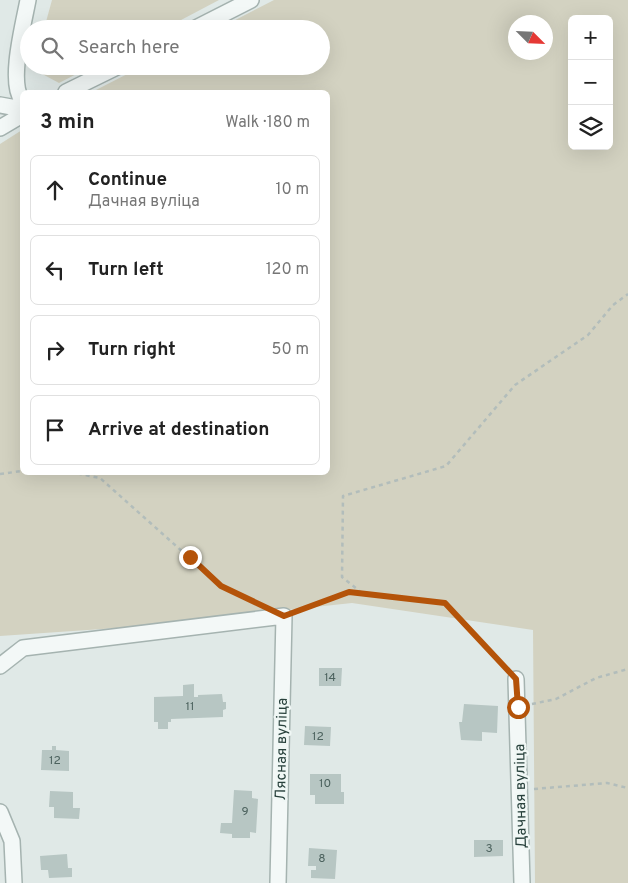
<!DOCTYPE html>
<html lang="en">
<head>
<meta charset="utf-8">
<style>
  body { margin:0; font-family:Overpass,sans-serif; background:#f2f2f2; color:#222 }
  .controls { position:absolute; right:15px; top:15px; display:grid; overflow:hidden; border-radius:8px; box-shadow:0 5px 20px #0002 }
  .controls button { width:45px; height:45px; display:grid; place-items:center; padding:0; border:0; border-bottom:1px solid #e0e0e0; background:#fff; color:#222; font:25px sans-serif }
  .compass { position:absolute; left:508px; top:15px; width:45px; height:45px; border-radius:50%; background:#fff; box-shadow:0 5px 20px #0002; rotate:114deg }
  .stop { position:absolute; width:15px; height:15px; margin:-11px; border:4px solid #b45309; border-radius:50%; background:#fff }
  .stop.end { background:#b45309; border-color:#fff; box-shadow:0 1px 5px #0008 }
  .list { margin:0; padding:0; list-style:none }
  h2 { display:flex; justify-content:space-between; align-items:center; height:65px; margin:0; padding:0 20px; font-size:21px }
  h2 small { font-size:16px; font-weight:400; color:#767676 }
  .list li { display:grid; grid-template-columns:32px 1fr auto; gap:15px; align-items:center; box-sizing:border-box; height:70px; margin:0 10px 10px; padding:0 10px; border:1px solid #e0e0e0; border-radius:8px }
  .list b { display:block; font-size:19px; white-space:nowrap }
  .list p { margin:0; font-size:16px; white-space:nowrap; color:#767676 }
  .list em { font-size:16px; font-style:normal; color:#767676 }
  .icon { flex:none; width:28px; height:28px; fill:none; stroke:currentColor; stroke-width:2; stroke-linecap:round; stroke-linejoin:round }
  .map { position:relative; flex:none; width:628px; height:883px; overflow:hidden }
  .search { position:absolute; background:#fff; box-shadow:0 5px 20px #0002; left:20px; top:20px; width:310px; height:55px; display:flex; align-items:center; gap:12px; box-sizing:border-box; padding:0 18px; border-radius:28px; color:#767676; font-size:19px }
  .panel { position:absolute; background:#fff; box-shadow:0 5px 20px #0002; left:20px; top:90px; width:310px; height:385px; border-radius:8px }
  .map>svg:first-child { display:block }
  .green { fill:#d3d2c1; fill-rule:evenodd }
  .building { fill:#b7c6c3 }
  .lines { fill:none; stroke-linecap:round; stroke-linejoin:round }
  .minor-casing { stroke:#a5b3b0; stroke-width:18 }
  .path { stroke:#b2bdbb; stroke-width:2.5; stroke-dasharray:4 4; stroke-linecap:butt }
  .minor { stroke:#f3f8f7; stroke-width:15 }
  .route { stroke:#b45309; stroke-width:6 }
  .labels { text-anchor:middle; stroke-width:4.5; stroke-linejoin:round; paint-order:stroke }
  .number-label { font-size:12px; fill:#4c625e }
  .street-label { font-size:15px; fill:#28413c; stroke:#f0f7f5 }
</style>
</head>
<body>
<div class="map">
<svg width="628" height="883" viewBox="0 0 628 883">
  <rect width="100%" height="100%" fill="#e0e9e7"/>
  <path class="green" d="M52,0H219L164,29H44Z
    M274,0H628V883H535L533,630L352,603L117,628L0,636V144L22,130V472H328V92H92L143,66H321V29H218ZM572,19H609V146H572ZM516,22H546V52H516Z
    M34,66H92L59,83L33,69Z"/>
  <path class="building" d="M319,668H342L341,686H319Z
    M194,684V697H198V695L222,694L223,702H226V709L223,710V717L171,719V722H168V729H158V722H154V697L183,696V685Z
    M464,704L498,706L497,733L482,732V741L461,740L459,722H462Z
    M305,726L331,727L330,746L304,745Z
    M52,746H56V750L69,751V771L41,770L42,750H52Z
    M310,774H341V792H344V804H315V795H310Z
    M234,790L252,791V798L258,799L256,833L250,832V838H232V834L220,833L221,823H232Z
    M50,791L73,792V808H80L79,819L54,818V807H49Z
    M474,840H503V856L474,857Z
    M309,848L337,850L335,879L311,878V870H316V866H308Z
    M67,854L68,868H72V877L49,878L48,870H41L40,856Z"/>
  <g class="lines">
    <defs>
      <path id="minor" d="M194,29L251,0
        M66,92L119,66
        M22,100C8,82 24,22 28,0
        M0,105L22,109
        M0,128L22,115
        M0,666L23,648L284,616L278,883
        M516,679L522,883
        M0,812L12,841L14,883"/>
    </defs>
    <use href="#minor" class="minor-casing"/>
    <path class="path" d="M70,472L100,478L221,586L260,604
      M0,474L22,471
      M362,593L342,577L343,496L446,466L515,385L588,335L613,305L628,294
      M297,611L349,592L445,603L506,669
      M532,704L556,699L596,678L628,669
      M534,789L607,783L628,788"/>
    <use href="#minor" class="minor"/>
  </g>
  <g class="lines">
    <path class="route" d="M190,557L221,586L284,616L349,592L445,603L516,679L518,707"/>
  </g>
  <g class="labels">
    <g class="number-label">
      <text x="330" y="681">14</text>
      <text x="190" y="710">11</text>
      <text x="318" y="740">12</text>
      <text x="55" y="764">12</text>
      <text x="325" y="787">10</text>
      <text x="245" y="815">9</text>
      <text x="489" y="852">3</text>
      <text x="322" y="862">8</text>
    </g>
    <g class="street-label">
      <text transform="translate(281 749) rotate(-89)" y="5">Лясная вуліца</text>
      <text transform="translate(520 796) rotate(-91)" y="5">Дачная вуліца</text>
    </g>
  </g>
</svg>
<div class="controls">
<button>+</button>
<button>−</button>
<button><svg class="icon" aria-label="layers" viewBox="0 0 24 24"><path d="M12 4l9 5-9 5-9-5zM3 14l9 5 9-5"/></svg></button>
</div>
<svg class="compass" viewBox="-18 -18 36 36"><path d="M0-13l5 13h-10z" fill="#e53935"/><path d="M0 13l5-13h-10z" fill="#767676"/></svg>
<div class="stop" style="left:518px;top:707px"></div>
<div class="stop end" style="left:190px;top:557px"></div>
<div class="search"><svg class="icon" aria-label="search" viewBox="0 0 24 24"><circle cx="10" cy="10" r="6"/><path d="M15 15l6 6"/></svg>Search here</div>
<section class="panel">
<h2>3 min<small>Walk · 180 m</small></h2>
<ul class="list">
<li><svg class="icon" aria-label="ahead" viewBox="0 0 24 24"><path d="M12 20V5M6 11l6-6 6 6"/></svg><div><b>Continue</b><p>Дачная вуліца</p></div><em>10 m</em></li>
<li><svg class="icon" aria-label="left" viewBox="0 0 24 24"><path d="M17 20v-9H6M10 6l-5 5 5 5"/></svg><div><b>Turn left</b></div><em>120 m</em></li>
<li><svg class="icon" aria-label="right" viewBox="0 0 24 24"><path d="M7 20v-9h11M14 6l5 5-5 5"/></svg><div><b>Turn right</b></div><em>50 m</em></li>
<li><svg class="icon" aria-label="arrive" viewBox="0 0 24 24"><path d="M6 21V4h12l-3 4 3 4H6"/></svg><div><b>Arrive at destination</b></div></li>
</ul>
</section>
</div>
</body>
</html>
